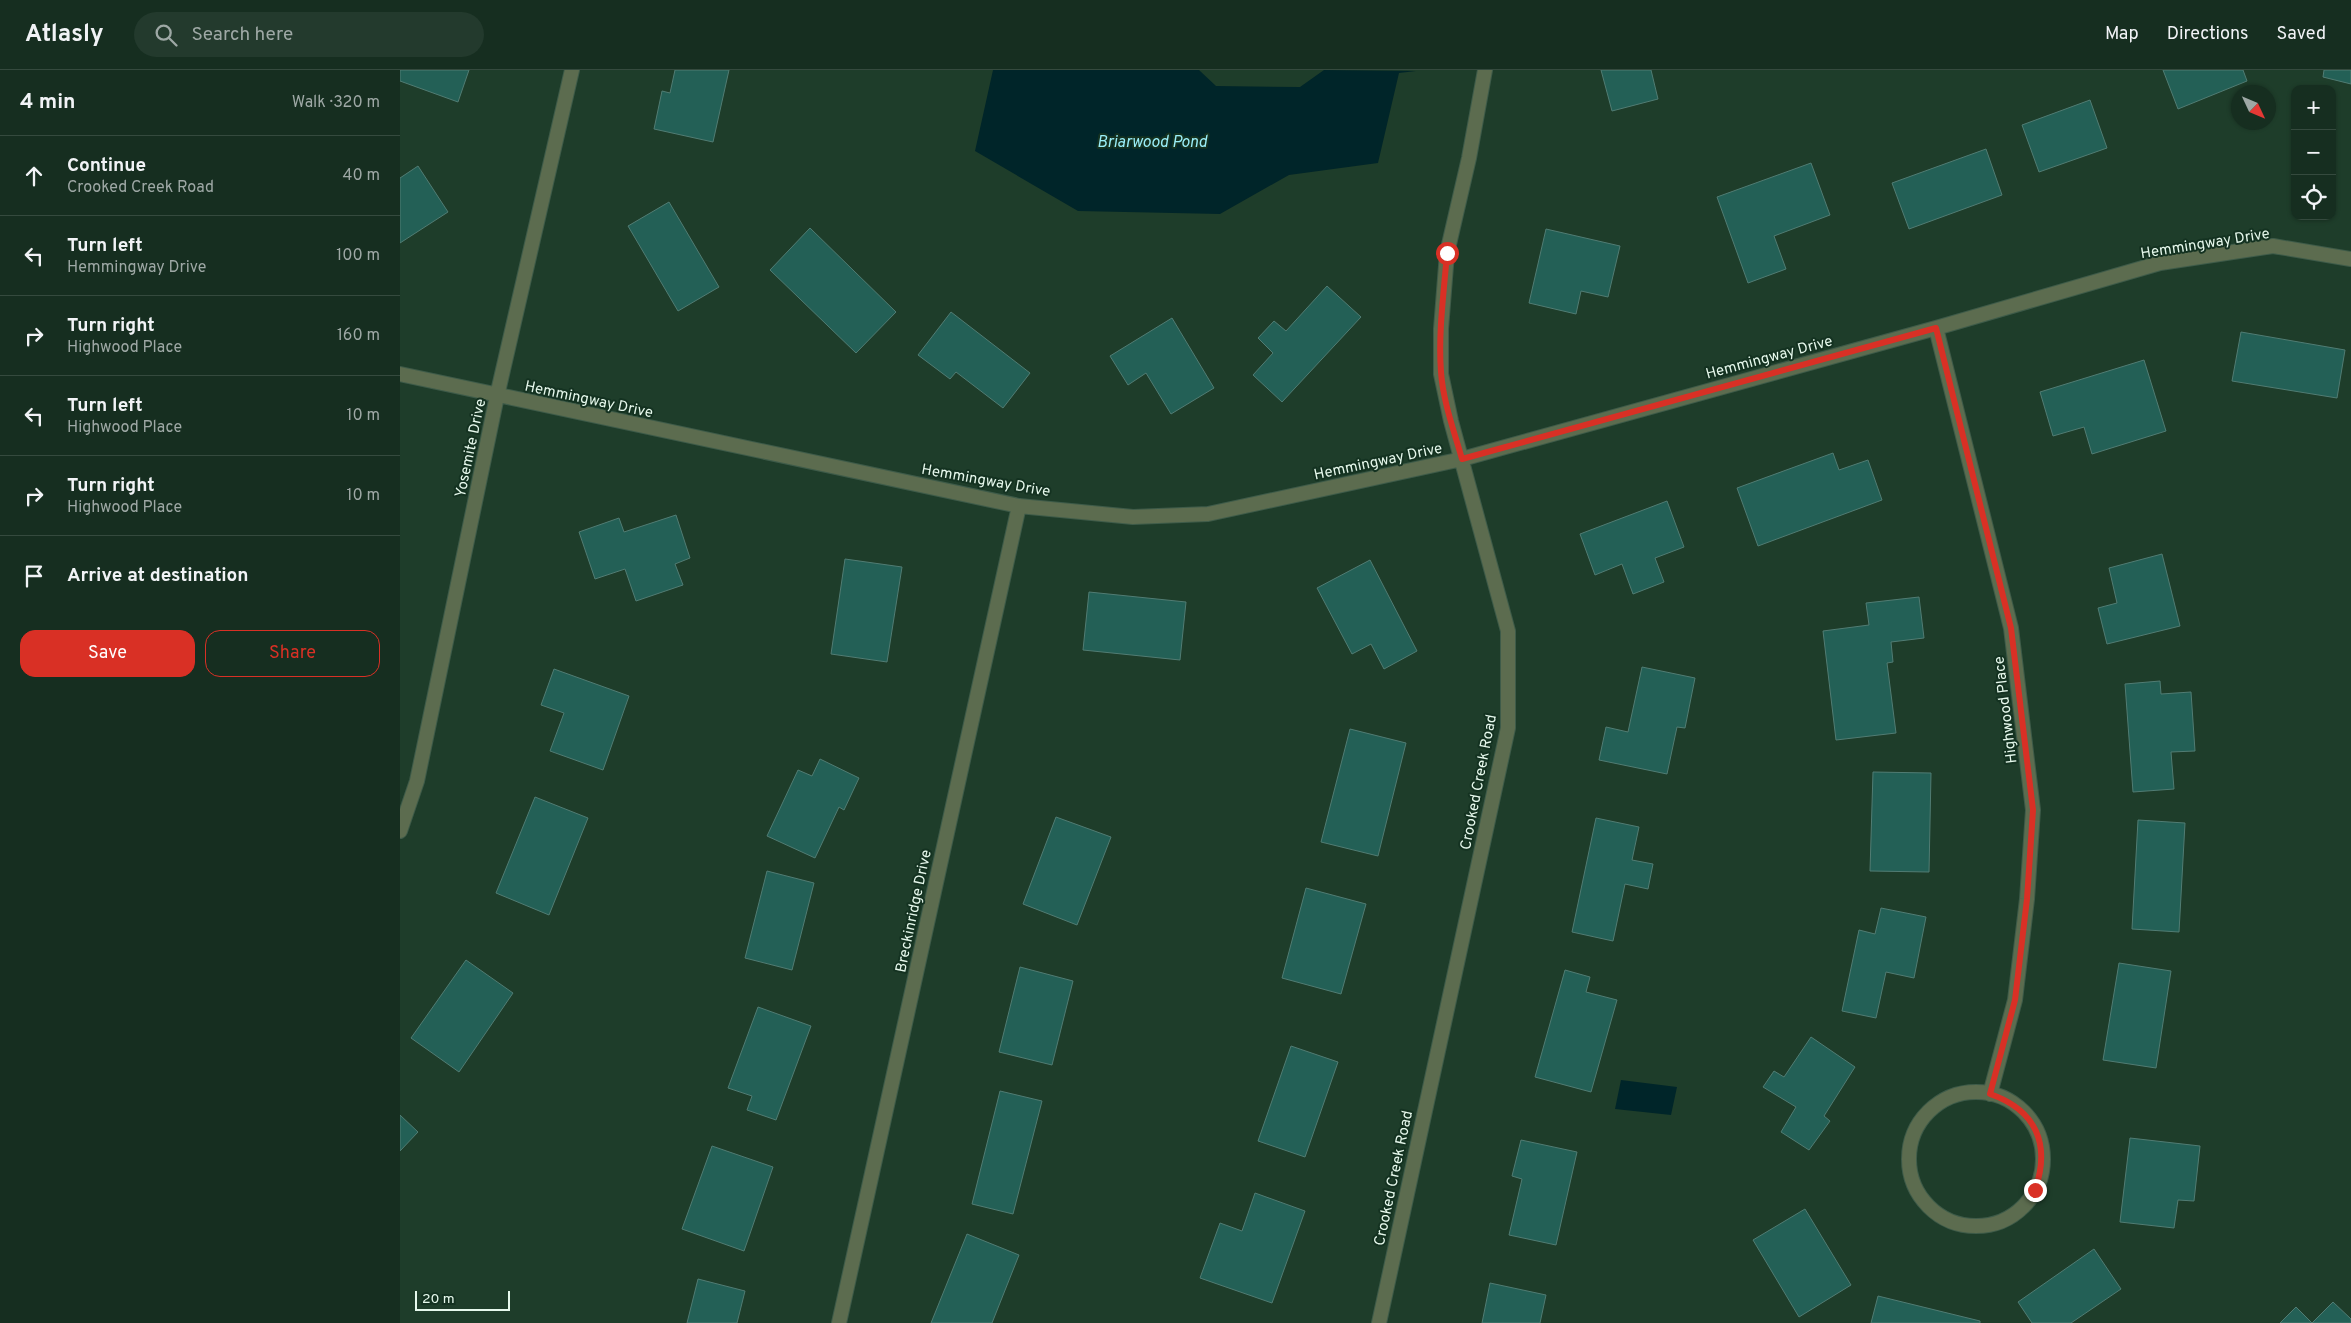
<!DOCTYPE html>
<html lang="en">
<head>
<meta charset="utf-8">
<style>
  body { margin:0; font-family:Overpass,sans-serif; background:#233a2d; color:#f1f3f6 }
  .controls { position:absolute; right:15px; top:15px; display:grid; overflow:hidden; border-radius:10px; box-shadow:0 1px 4px #0004 }
  .controls button { width:45px; height:45px; display:grid; place-items:center; padding:0; border:0; border-bottom:1px solid #354a3e; background:#162e20; color:#f1f3f6; font:25px sans-serif }
  .compass { position:absolute; left:1831px; top:15px; width:45px; height:45px; border-radius:50%; background:#162e20; box-shadow:0 1px 4px #0004; rotate:134deg }
  .scale { position:absolute; left:15px; bottom:12px; width:95px; box-sizing:border-box; padding-left:5px; border:2px solid #e6f8ec; border-top:0; font-size:14px; line-height:18px; white-space:nowrap; color:#e6f8ec; -webkit-text-stroke:4px #143221; paint-order:stroke }
  .stop { position:absolute; width:15px; height:15px; margin:-11px; border:4px solid #d93025; border-radius:50%; background:#fff }
  .stop.end { background:#d93025; border-color:#fff; box-shadow:0 1px 5px #0008 }
  .list { margin:0; padding:0; list-style:none }
  h2 { display:flex; justify-content:space-between; align-items:center; height:65px; margin:0; padding:0 20px; font-size:21px }
  h2 small { font-size:16px; font-weight:400; color:#9ea8a5 }
  .list li { display:grid; grid-template-columns:32px 1fr auto; gap:15px; align-items:center; box-sizing:border-box; height:80px; padding:0 20px; border-top:1px solid #354a3e }
  .list b { display:block; font-size:19px; white-space:nowrap }
  .list p { margin:0; font-size:16px; white-space:nowrap; color:#9ea8a5 }
  .list em { font-size:16px; font-style:normal; color:#9ea8a5 }
  .actions { display:flex; gap:10px; padding:15px 20px }
  .actions a { flex:1; padding:11px 0; border:1px solid #d93025; border-radius:15px; text-align:center; font-size:18px; color:#d93025 }
  .actions .main { background:#d93025; color:#fff }
  .icon { flex:none; width:28px; height:28px; fill:none; stroke:currentColor; stroke-width:2; stroke-linecap:round; stroke-linejoin:round }
  .map { position:relative; flex:none; width:1951px; height:1253px; overflow:hidden }
  header { display:flex; align-items:center; gap:30px; box-sizing:border-box; height:70px; padding:0 25px; background:#162e20; border-bottom:1px solid #354a3e }
  header strong { font-size:24px }
  nav { display:flex; gap:28px; margin-inline-start:auto; font-size:18px }
  .search { width:350px; height:45px; background:#233a2d; display:flex; align-items:center; gap:12px; box-sizing:border-box; padding:0 18px; border-radius:28px; color:#9ea8a5; font-size:19px }
  main { display:flex }
  aside { flex:1; background:#162e20 }
  .map>svg:first-child { display:block }
  .water { fill:#002529 }
  .building { fill:#236056; stroke:#517c73 }
  .lines { fill:none; stroke-linecap:round; stroke-linejoin:round }
  .minor-casing { stroke:#3e5b49; stroke-width:16 }
  .minor { stroke:#5c6c4f; stroke-width:14 }
  .route { stroke:#d93025; stroke-width:6 }
  .labels { text-anchor:middle; stroke-width:4; stroke-linejoin:round; paint-order:stroke }
  .street-label { font-size:15px; fill:#e6f8ec; stroke:#143221 }
  .water-label { font-size:16px; font-style:italic; fill:#9aeef8; stroke:#143221 }
</style>
</head>
<body>
<header>
<strong>Atlasly</strong>
<div class="search"><svg class="icon" aria-label="search" viewBox="0 0 24 24"><circle cx="10" cy="10" r="6"/><path d="M15 15l6 6"/></svg>Search here</div>
<nav><a>Map</a><a>Directions</a><a>Saved</a></nav>
</header>
<main>
<aside>
<h2>4 min<small>Walk · 320 m</small></h2>
<ul class="list">
<li><svg class="icon" aria-label="ahead" viewBox="0 0 24 24"><path d="M12 20V5M6 11l6-6 6 6"/></svg><div><b>Continue</b><p>Crooked Creek Road</p></div><em>40 m</em></li>
<li><svg class="icon" aria-label="left" viewBox="0 0 24 24"><path d="M17 20v-9H6M10 6l-5 5 5 5"/></svg><div><b>Turn left</b><p>Hemmingway Drive</p></div><em>100 m</em></li>
<li><svg class="icon" aria-label="right" viewBox="0 0 24 24"><path d="M7 20v-9h11M14 6l5 5-5 5"/></svg><div><b>Turn right</b><p>Highwood Place</p></div><em>160 m</em></li>
<li><svg class="icon" aria-label="left" viewBox="0 0 24 24"><path d="M17 20v-9H6M10 6l-5 5 5 5"/></svg><div><b>Turn left</b><p>Highwood Place</p></div><em>10 m</em></li>
<li><svg class="icon" aria-label="right" viewBox="0 0 24 24"><path d="M7 20v-9h11M14 6l5 5-5 5"/></svg><div><b>Turn right</b><p>Highwood Place</p></div><em>10 m</em></li>
<li><svg class="icon" aria-label="arrive" viewBox="0 0 24 24"><path d="M6 21V4h12l-3 4 3 4H6"/></svg><div><b>Arrive at destination</b></div></li>
</ul>
<div class="actions"><a class="main">Save</a><a>Share</a></div>
</aside>
<div class="map">
<svg width="1951" height="1253" viewBox="0 0 1951 1253">
  <rect width="100%" height="100%" fill="#1e3d2a"/>
  <path class="water" d="M593,0H799L816,16L900,17L924,0L1016,1L999,3L978,93L889,105L820,144L678,141L575,81Z
    M1221,1010L1277,1017L1271,1045L1215,1039Z"/>
  <path class="building" d="M0,0H69L58,32L0,11Z
    M275,0H329L313,72L254,59L262,21L270,23Z
    M1201,0H1251L1258,29L1212,41Z
    M1763,0H1843L1847,11L1778,39Z
    M1924,0H1951V14L1923,7Z
    M1690,30L1707,78L1639,102L1622,55Z
    M1586,79L1602,125L1509,159L1492,113Z
    M1411,93L1430,145L1374,166L1386,199L1348,213L1317,127Z
    M18,96L48,142L0,173V108Z
    M269,132L319,217L278,241L228,156Z
    M410,158L496,242L456,283L370,200Z
    M1146,159L1220,176L1208,227L1181,221L1176,244L1129,233Z
    M927,216L961,247L882,332L853,305L873,283L858,268L874,251L886,261Z
    M551,242L630,303L603,338L556,302L550,309L518,285Z
    M772,248L814,318L771,344L746,303L728,315L710,286Z
    M1841,262L1945,280L1937,328L1832,311Z
    M1744,290L1766,361L1692,384L1684,357L1653,366L1640,322Z
    M1433,383L1439,400L1468,390L1482,430L1358,476L1337,418Z
    M1267,431L1284,477L1255,488L1264,512L1233,524L1222,494L1195,505L1180,464Z
    M276,445L290,488L275,494L283,515L236,531L225,499L195,509L179,462L219,448L224,462Z
    M1762,484L1780,556L1707,574L1698,538L1717,533L1709,498Z
    M445,489L502,497L487,592L431,584Z
    M970,490L1017,581L984,599L971,574L952,584L917,518Z
    M689,522L786,532L780,590L683,580Z
    M1519,527L1524,568L1491,572L1493,592L1487,593L1496,663L1436,670L1423,561L1469,555L1466,533Z
    M1242,597L1295,608L1285,658L1277,657L1267,704L1199,690L1206,657L1228,662Z
    M154,599L229,626L203,700L150,681L164,643L141,635Z
    M1760,611L1761,624L1791,622L1795,681L1771,682L1774,719L1733,722L1725,614Z
    M950,659L1006,673L978,786L921,772Z
    M420,689L459,708L444,740L439,737L415,788L367,766L398,700L412,706Z
    M1473,702L1531,703L1529,802L1470,801Z
    M135,727L188,748L149,845L96,823Z
    M656,747L711,767L677,855L623,834Z
    M1196,748L1239,757L1232,790L1253,794L1248,819L1225,814L1213,871L1172,862Z
    M1738,750L1785,753L1779,862L1732,859Z
    M367,801L414,813L392,900L345,888Z
    M906,818L966,834L941,924L882,908Z
    M1481,838L1526,847L1514,908L1486,902L1476,948L1442,941L1459,860L1475,864Z
    M66,890L113,923L59,1002L11,968Z
    M1719,893L1771,901L1756,998L1703,990Z
    M620,897L673,911L652,995L599,982Z
    M1165,900L1190,907L1186,922L1217,930L1191,1022L1135,1007Z
    M358,937L411,956L376,1050L347,1040L352,1026L328,1018Z
    M1411,967L1455,997L1424,1046L1430,1051L1409,1080L1381,1062L1396,1037L1363,1017L1374,1001L1384,1007Z
    M891,976L938,992L905,1087L858,1071Z
    M600,1021L642,1031L613,1144L572,1134Z
    M0,1045L18,1062L0,1081Z
    M1730,1068L1800,1076L1794,1131L1778,1130L1774,1158L1720,1152Z
    M1121,1070L1177,1082L1156,1175L1109,1165L1122,1109L1112,1106Z
    M312,1076L373,1097L344,1181L282,1159Z
    M855,1123L905,1141L872,1233L800,1208L820,1153L842,1161Z
    M1405,1139L1451,1215L1399,1247L1353,1170Z
    M567,1164L619,1185L592,1253H531Z
    M1694,1179L1721,1219L1671,1253H1632L1618,1232Z
    M298,1209L345,1221L337,1253H287Z
    M1090,1213L1146,1225L1140,1253H1082Z
    M1478,1226L1580,1251V1253H1471Z
    M1933,1232L1951,1249V1253H1912Z
    M1896,1237L1912,1253H1880Z"/>
  <g class="lines">
    <defs>
      <path id="minor" d="M1536,258L1611,558L1633,740L1627,829L1615,930L1590,1024
        M0,304L619,436L733,447L808,444L1062,389L1536,258L1760,193L1873,176L1951,189
        M0,761L17,711L97,326L172,0
        M1509 1089a67 67 0 1 1 134 0a67 67 0 1 1-134 0Z
        M439,1253L619,436
        M979,1253L1108,658V561L1051,351L1041,304V259L1047,183L1069,88L1085,0"/>
    </defs>
    <use href="#minor" class="minor-casing"/>
    <use href="#minor" class="minor"/>
  </g>
  <g class="lines">
    <path class="route" d="M1047,183C1044,222 1038,263 1041,302C1043,331 1054,361 1062,389L1536,258L1611,558L1633,740L1627,829L1615,930L1590,1024C1636,1040 1651,1074 1635,1120"/>
  </g>
  <g class="labels">
    <g class="street-label">
      <text transform="translate(1805 173) rotate(-9)" y="5">Hemmingway Drive</text>
      <text transform="translate(1369 287) rotate(-15)" y="5">Hemmingway Drive</text>
      <text transform="translate(189 329) rotate(12)" y="5">Hemmingway Drive</text>
      <text transform="translate(70 378) rotate(-78)" y="5">Yosemite Drive</text>
      <text transform="translate(978 391) rotate(-12)" y="5">Hemmingway Drive</text>
      <text transform="translate(586 410) rotate(10)" y="5">Hemmingway Drive</text>
      <text transform="translate(1605 640) rotate(-97)" y="5">Highwood Place</text>
      <text transform="translate(1078 712) rotate(-79)" y="5">Crooked Creek Road</text>
      <text transform="translate(513 841) rotate(-78)" y="5">Breckinridge Drive</text>
      <text transform="translate(993 1108) rotate(-78)" y="5">Crooked Creek Road</text>
    </g>
    <g class="water-label">
      <text x="752" y="77">Briarwood Pond</text>
    </g>
  </g>
</svg>
<div class="controls">
<button>+</button>
<button>−</button>
<button><svg class="icon" aria-label="locate" viewBox="0 0 24 24"><circle cx="12" cy="12" r="6"/><path d="M12 2v4M12 18v4M2 12h4M18 12h4"/></svg></button>
</div>
<svg class="compass" viewBox="-18 -18 36 36"><path d="M0-13l5 13h-10z" fill="#e53935"/><path d="M0 13l5-13h-10z" fill="#9ea8a5"/></svg>
<div class="scale">20 m</div>
<div class="stop" style="left:1047px;top:183px"></div>
<div class="stop end" style="left:1635px;top:1120px"></div>
</div>
</main>
</body>
</html>
